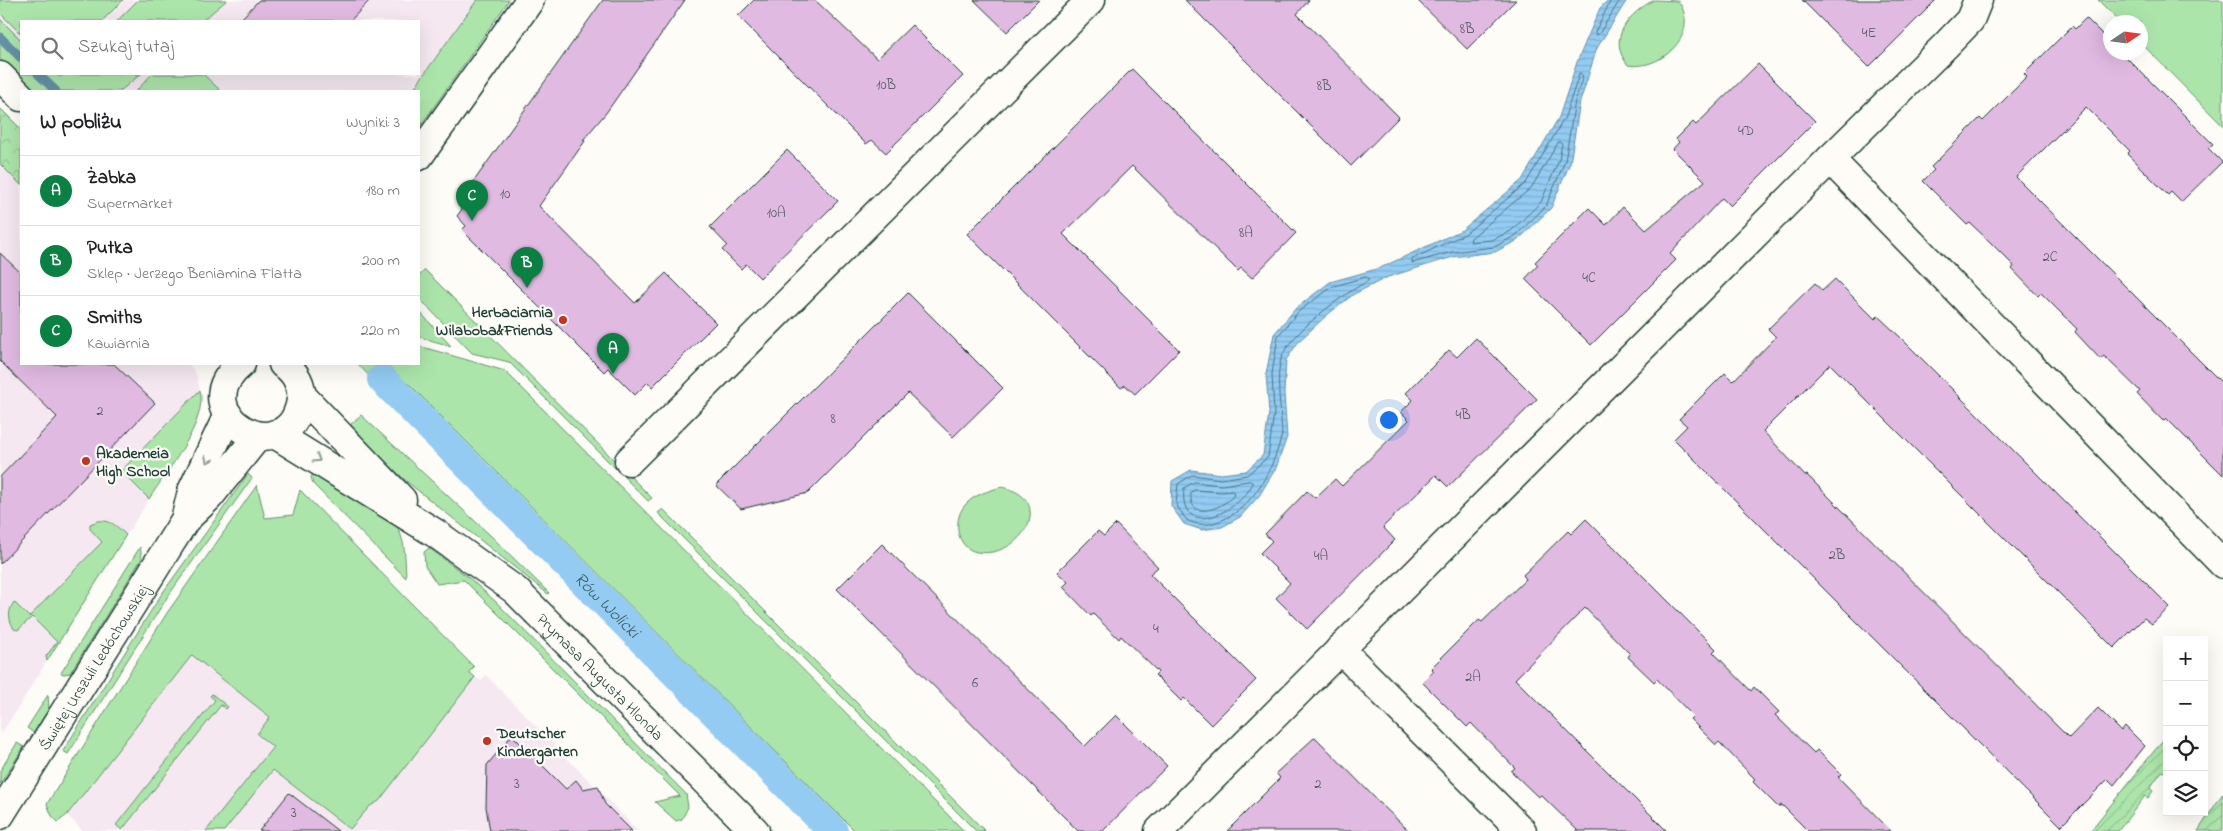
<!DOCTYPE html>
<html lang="pl">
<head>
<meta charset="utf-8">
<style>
  body { margin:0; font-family:"Indie Flower",sans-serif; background:#f2f2f2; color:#202124 }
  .controls { position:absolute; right:15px; bottom:15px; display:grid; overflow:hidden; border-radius:0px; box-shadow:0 5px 20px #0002 }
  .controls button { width:45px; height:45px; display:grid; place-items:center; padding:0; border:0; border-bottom:1px solid #e0e0e0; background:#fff; color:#202124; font:25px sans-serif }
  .compass { position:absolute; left:2103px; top:15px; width:45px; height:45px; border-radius:50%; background:#fff; box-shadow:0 5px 20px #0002; rotate:77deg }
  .you { position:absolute; left:1388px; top:419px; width:18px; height:18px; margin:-12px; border:4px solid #fff; border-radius:50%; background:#1a73e8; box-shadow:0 0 0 8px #1a73e833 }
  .badge { display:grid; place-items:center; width:32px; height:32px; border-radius:50%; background:#0b8043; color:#fff; font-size:16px; font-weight:700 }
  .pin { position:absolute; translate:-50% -41px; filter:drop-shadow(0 1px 2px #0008) }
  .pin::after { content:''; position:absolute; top:26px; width:18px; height:15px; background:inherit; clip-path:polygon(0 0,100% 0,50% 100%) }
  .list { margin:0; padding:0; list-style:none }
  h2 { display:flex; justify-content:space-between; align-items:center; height:65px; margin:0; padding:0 20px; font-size:21px }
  h2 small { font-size:16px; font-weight:400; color:#757577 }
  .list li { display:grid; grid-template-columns:32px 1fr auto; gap:15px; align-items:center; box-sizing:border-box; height:70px; padding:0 20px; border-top:1px solid #e0e0e0 }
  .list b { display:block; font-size:19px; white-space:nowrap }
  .list p { margin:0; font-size:16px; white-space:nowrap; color:#757577 }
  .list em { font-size:16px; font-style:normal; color:#757577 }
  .icon { flex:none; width:28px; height:28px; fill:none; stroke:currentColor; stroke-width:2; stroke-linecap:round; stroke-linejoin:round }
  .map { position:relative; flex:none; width:2223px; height:831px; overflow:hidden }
  .search { position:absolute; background:#fff; box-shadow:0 5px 20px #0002; left:20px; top:20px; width:400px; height:55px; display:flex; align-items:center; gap:12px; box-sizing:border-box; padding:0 18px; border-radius:0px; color:#757577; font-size:19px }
  .panel { position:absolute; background:#fff; box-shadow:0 5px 20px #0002; left:20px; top:90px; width:400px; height:275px; border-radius:0px }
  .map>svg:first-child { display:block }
  .built { fill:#f5e8f1 }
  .green { fill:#ace5aa; stroke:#66916f }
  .forest { fill:url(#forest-crowns); stroke:#66916f }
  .garden { fill:url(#garden-furrows); stroke:#66916f }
  .water { fill:url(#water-rules); stroke:#6592a6 }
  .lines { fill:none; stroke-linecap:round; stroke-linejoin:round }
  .shore { stroke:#4d7680; stroke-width:1 }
  .stream { stroke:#6592a6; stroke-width:9 }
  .canal { stroke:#93cbf2; stroke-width:30 }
  .building { fill:#e1bae2; stroke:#1f3d34 }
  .minor-casing { stroke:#1f3d34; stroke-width:31 }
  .minor { stroke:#fdfcf7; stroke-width:28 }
  .oneway { stroke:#8e9c96 }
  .poi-dot { fill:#c8321e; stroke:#fdfcf7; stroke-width:2 }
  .labels { text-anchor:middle; stroke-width:4.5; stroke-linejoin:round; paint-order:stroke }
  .number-label { font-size:14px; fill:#505c60 }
  .poi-label { font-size:16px; font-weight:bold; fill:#1f3d34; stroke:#fdfcf7; text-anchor:start }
  .street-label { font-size:16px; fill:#1f3d34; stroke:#fdfcf7 }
  .water-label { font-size:18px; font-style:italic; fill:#3c6064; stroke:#fdfcf7 }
</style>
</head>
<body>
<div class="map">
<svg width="2223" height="831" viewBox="0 0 2223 831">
  <defs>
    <pattern id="forest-crowns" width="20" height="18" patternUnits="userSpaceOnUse" patternTransform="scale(1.25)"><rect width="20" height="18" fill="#ace5aa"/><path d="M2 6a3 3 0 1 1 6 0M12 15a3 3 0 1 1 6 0" fill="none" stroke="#94c593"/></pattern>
    <pattern id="garden-furrows" width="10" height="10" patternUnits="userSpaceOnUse" patternTransform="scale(1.25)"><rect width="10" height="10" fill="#ace5aa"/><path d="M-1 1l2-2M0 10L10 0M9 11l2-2" fill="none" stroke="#94c593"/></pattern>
    <pattern id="water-rules" width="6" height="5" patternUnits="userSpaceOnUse" patternTransform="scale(1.25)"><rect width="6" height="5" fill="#93cbf2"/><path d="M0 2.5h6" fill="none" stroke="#7eafd0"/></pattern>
  </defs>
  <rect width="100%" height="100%" fill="#fdfcf7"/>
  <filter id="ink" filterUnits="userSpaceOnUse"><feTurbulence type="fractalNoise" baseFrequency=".02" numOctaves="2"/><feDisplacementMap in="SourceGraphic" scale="10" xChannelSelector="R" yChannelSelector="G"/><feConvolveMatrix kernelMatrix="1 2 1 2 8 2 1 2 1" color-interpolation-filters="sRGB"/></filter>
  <g filter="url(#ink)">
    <path class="built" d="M0,0H219L223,4L228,0H477L412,91H78L56,74H419V21H21V40L0,19Z
      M0,164L21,185V364H189L196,374L202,398L197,423L0,736Z
      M178,618L378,799L475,677L481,681L486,675L638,831H83L59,807Z"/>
    <path class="green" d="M0,0H123L102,21H21V34L0,13Z
      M138,0H227L202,21H117Z
      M477,0H509L419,128V91H412Z
      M1654,0L1678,1C1702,33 1661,71 1628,65C1606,39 1629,13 1654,0Z
      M2098,0H2223V126L2141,43L2140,22H2120Z
      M0,19L21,40V74H56L60,77L64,74H141L120,91H34L0,59Z
      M152,74H203L221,91H136Z
      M425,270L652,498L648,501L509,362L472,353L419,298V276Z
      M419,311L451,346L419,337Z
      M419,346L505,371L964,831H855L410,385L380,370L372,379L358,364H419Z
      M200,390C208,422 166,472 149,499L121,471Z
      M361,415L491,536L549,593L548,594L406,481L350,428V425Z
      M316,470L394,522C406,538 405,559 406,578L313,484L311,477Z
      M248,474L252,478L168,596L68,754L63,751L161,595Z
      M257,485L265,518L293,515L300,490L474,667L469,672L475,677L379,801L370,806L350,829L273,770L224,831H206L273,747L257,734L270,717L192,655L67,815L58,822L52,816L47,804L167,613Z
      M1001,487C1059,498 1020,560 977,552C955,548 952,517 967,503C976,494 989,491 1001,487Z
      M663,509L985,831H976L658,513Z
      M98,521C110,519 118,527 126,535L47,661L46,656L57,642L32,617L18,630L14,629C9,620 7,612 14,602L29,617L102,542L90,529V524Z
      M140,547L142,558L70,673L64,674L61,673Z
      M429,548L468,577L495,601L686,794L688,807L682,819L676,821L655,802L680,796L464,580L437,584L425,566L424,552Z
      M212,694L228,707L226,709L221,705L122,830L116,825L215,700L210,696Z
      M48,695L49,709L34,733L27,728Z
      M17,743L24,747L0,784V771Z"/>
    <path class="forest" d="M0,108L21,129V185L0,164Z"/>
    <path class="garden" d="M2167,735V773L2162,771L2150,788L2153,791L2148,798L2145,796L2118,831H2090Z
      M2223,793V831H2198Z"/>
    <path class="water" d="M1608,0H1627L1597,48L1580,102L1570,163L1551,208L1518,240L1495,252L1453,257L1388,277L1354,294L1327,315L1299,341L1286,360L1284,393L1287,437L1276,468L1259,496L1240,517L1222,527L1202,530L1184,524L1171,506L1172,481L1191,470L1221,474L1246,471L1263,455L1269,413L1266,374L1274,334L1296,308L1330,282L1380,268L1462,230L1522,180L1559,117L1577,62L1600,8Z"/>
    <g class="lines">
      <path class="shore" d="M1611,0L1595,32L1596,35L1599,34L1620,0
        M1580,73L1583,76L1575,101L1565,161L1546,206L1515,236L1494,247L1452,252L1412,263V259L1465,234L1526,183L1564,119Z
        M1559,142L1562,144L1559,160L1541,202L1511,231L1492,240L1470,242L1471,238L1531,188Z
        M1366,277L1369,279L1368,281C1345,293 1289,333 1281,359C1276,375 1280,403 1281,419C1281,425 1283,433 1281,438C1272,473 1248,517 1209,524C1202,525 1193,524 1187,520C1183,516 1179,509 1176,504L1178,484L1192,475L1221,479L1247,475L1268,457L1274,413L1272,374L1278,336L1299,311L1332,287Z
        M1250,481L1253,483C1239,513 1178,541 1184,488L1194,482L1221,485Z
        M1195,490L1221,492L1232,491L1235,494C1224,508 1188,523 1191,493Z"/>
      <path class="stream" d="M0,37L21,58
        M38,74L56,91"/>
      <path class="canal" id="s1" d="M382,379L833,831"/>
    </g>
    <path class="building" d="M259,0H370L350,21H239Z
      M603,0H685L606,113L583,140L585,141L539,206L635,303L666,273L716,323L652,387L648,382L635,395L608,368L604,372L462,230L466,226L457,216L465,205L459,202Z
      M754,0H815L877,59L912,25L963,76L886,153L872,140L866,144L738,16Z
      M974,0H1039L1007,32Z
      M1185,0H1309L1297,14L1399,117L1351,166Z
      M1417,0H1516L1467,49Z
      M1802,0H1936L1869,67Z
      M2086,18L2110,42V52H2121L2213,144L2208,148L2222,162L2181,202L2171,192L2168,195L2127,154L2130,151L2086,107L2016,177L2223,384V475L2166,418L2163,421L2137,394L2140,391L2104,356L2100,359L2075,332L2077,329L2041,293L2038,296L2012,269L2014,266L1987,239L1970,223L1967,225L1923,181L1934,170L1931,167L1980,118L1983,121L2027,77L2024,74L2072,26L2075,29Z
      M1758,64L1815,121L1730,206L1722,198L1670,254L1676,260L1591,345L1525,279L1538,265L1535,262L1589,208L1606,225L1623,207L1646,230L1705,181L1673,149L1679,142L1676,139L1693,122L1696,125Z
      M1132,69L1296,233L1252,278L1241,268L1238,271L1132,166L1063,234L1179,350L1135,394L1125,385L1121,388L967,234Z
      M787,150L838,201L760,278L746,264L741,269L722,250L727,245L710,227Z
      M0,253L21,273V364H114L155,403L0,564V477L57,417L0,361Z
      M1835,279L1875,319L1878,316L1899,336L2170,607L2152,624L2144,618L2114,648L1830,364L1763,431L1805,476L1807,475L2069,738L2098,708L2121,731L2125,726L2145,746L2114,785L2108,779L2061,826L1674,439L1687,426L1679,419L1725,373L1733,381L1776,337L1768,329L1815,283L1822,291Z
      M908,293L1003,388L953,437L908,393L808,493L741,509L716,485Z
      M1476,338L1537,399L1448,487L1436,475L1383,527L1395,540L1307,629L1276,598L1290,583L1260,553L1272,541L1265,534L1307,491L1315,498L1335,479L1342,486L1409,420L1401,412L1413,400L1406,393L1449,350L1457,357Z
      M1586,519L1716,649L1713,652L1751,691L1754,687L1779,712L1775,715L1814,753L1817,750L1841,774L1838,777L1891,831H1808L1782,805L1778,807L1753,782L1755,779L1719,742L1716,745L1690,719L1693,716L1657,679L1654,682L1628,657L1630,654L1585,608L1515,679L1667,831H1578L1541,795L1538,797L1511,771L1515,768L1471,723L1467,727L1422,682L1434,671L1431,668L1479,620L1482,622L1526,579L1523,575L1568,531L1571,534Z
      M1116,524L1158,567L1150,574L1256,680L1211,725L1184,698L1181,701L1155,675L1158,672L1121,636L1119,639L1093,614L1091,616L1063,587L1068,582L1057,572L1098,531L1104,536Z
      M882,544L1085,746L1116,715L1167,766L1103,831H1078L837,589Z
      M512,735L566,789L576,780L583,789L598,786L605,804L632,831H490L486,807L487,765Z
      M1315,737L1377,800L1409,831H1227L1280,778L1276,773Z
      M289,793L338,831H259Z"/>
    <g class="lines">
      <defs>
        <g id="minor">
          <path d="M0,76L21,97"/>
          <path d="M419,156L530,0"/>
          <path d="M1830,159L2223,564"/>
          <path d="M241,364C179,415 289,476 301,400C303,386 295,371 283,364"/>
          <path d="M302,396L402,500"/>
          <path id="s2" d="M275,434L435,533L515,590L755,831"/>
          <path d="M629,461L1091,0"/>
          <path d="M186,516L192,491L228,415"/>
          <path d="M1340,649L1522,831"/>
          <path id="s3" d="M0,815L185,520L209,497L258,436"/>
          <path d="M1159,831L1830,159L1945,46L1970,20L1978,0"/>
        </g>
      </defs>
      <use href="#minor" class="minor-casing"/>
      <use href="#minor" class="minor"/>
    </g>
    <defs><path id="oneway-chevron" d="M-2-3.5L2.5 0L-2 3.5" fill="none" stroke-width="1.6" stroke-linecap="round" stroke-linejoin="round" transform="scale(1.25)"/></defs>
    <g class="oneway">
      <use href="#oneway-chevron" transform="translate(317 459) rotate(32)"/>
      <use href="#oneway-chevron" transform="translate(208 460) rotate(116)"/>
    </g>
  </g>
  <g class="poi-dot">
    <circle cx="563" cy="320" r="5"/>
    <circle cx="86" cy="461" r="5"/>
    <circle cx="487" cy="741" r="5"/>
  </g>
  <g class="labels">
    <g class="number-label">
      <text x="1467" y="33">8B</text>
      <text x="1869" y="37">4E</text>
      <text x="886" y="89">10B</text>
      <text x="1324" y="90">8B</text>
      <text x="1746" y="135">4D</text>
      <text x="505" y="198">10</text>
      <text x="776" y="217">10A</text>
      <text x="1246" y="237">8A</text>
      <text x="2050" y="261">2C</text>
      <text x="1589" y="282">4C</text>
      <text x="100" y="415">2</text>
      <text x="1463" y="419">4B</text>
      <text x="833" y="423">8</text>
      <text x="1837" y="559">2B</text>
      <text x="1321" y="560">4A</text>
      <text x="1156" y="633">4</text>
      <text x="1473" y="681">2A</text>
      <text x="975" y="687">6</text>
      <text x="517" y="788">3</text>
      <text x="1318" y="788">2</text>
      <text x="294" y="817">3</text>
    </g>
    <g class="poi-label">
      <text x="553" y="317" text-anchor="end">Herbaciarnia<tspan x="553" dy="18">Wilaboba&amp;Friends</tspan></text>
      <text x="96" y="458">Akademeia<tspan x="96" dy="18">High School</tspan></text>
      <text x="497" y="738">Deutscher<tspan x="497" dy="18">Kindergarten</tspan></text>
    </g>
    <g class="street-label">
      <text dy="6" stroke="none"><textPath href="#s3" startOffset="175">Świętej Urszuli Ledóchowskiej</textPath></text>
      <text dy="6" stroke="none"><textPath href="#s2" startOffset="408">Prymasa Augusta Hlonda</textPath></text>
    </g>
    <g class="water-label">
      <text dy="6" stroke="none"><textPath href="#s1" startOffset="319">Rów Wolicki</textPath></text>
    </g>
  </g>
</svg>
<div class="controls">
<button>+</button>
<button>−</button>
<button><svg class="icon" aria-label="locate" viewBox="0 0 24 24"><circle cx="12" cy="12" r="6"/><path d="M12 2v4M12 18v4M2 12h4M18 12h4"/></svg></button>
<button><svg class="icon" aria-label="layers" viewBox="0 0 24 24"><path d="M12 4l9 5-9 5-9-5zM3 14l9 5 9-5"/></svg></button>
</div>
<svg class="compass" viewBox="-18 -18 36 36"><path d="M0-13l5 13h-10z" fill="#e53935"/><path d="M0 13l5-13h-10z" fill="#757577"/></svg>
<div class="you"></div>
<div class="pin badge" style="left:613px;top:374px">A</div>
<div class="pin badge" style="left:527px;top:288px">B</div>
<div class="pin badge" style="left:472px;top:221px">C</div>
<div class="search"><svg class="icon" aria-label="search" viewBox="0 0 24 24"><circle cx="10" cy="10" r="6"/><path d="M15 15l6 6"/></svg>Szukaj tutaj</div>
<section class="panel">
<h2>W pobliżu<small>Wyniki: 3</small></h2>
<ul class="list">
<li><span class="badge">A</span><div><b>Żabka</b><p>Supermarket</p></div><em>180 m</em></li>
<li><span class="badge">B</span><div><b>Putka</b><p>Sklep · Jerzego Beniamina Flatta</p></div><em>200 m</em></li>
<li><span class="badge">C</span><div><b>Smiths</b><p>Kawiarnia</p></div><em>220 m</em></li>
</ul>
</section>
</div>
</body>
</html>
